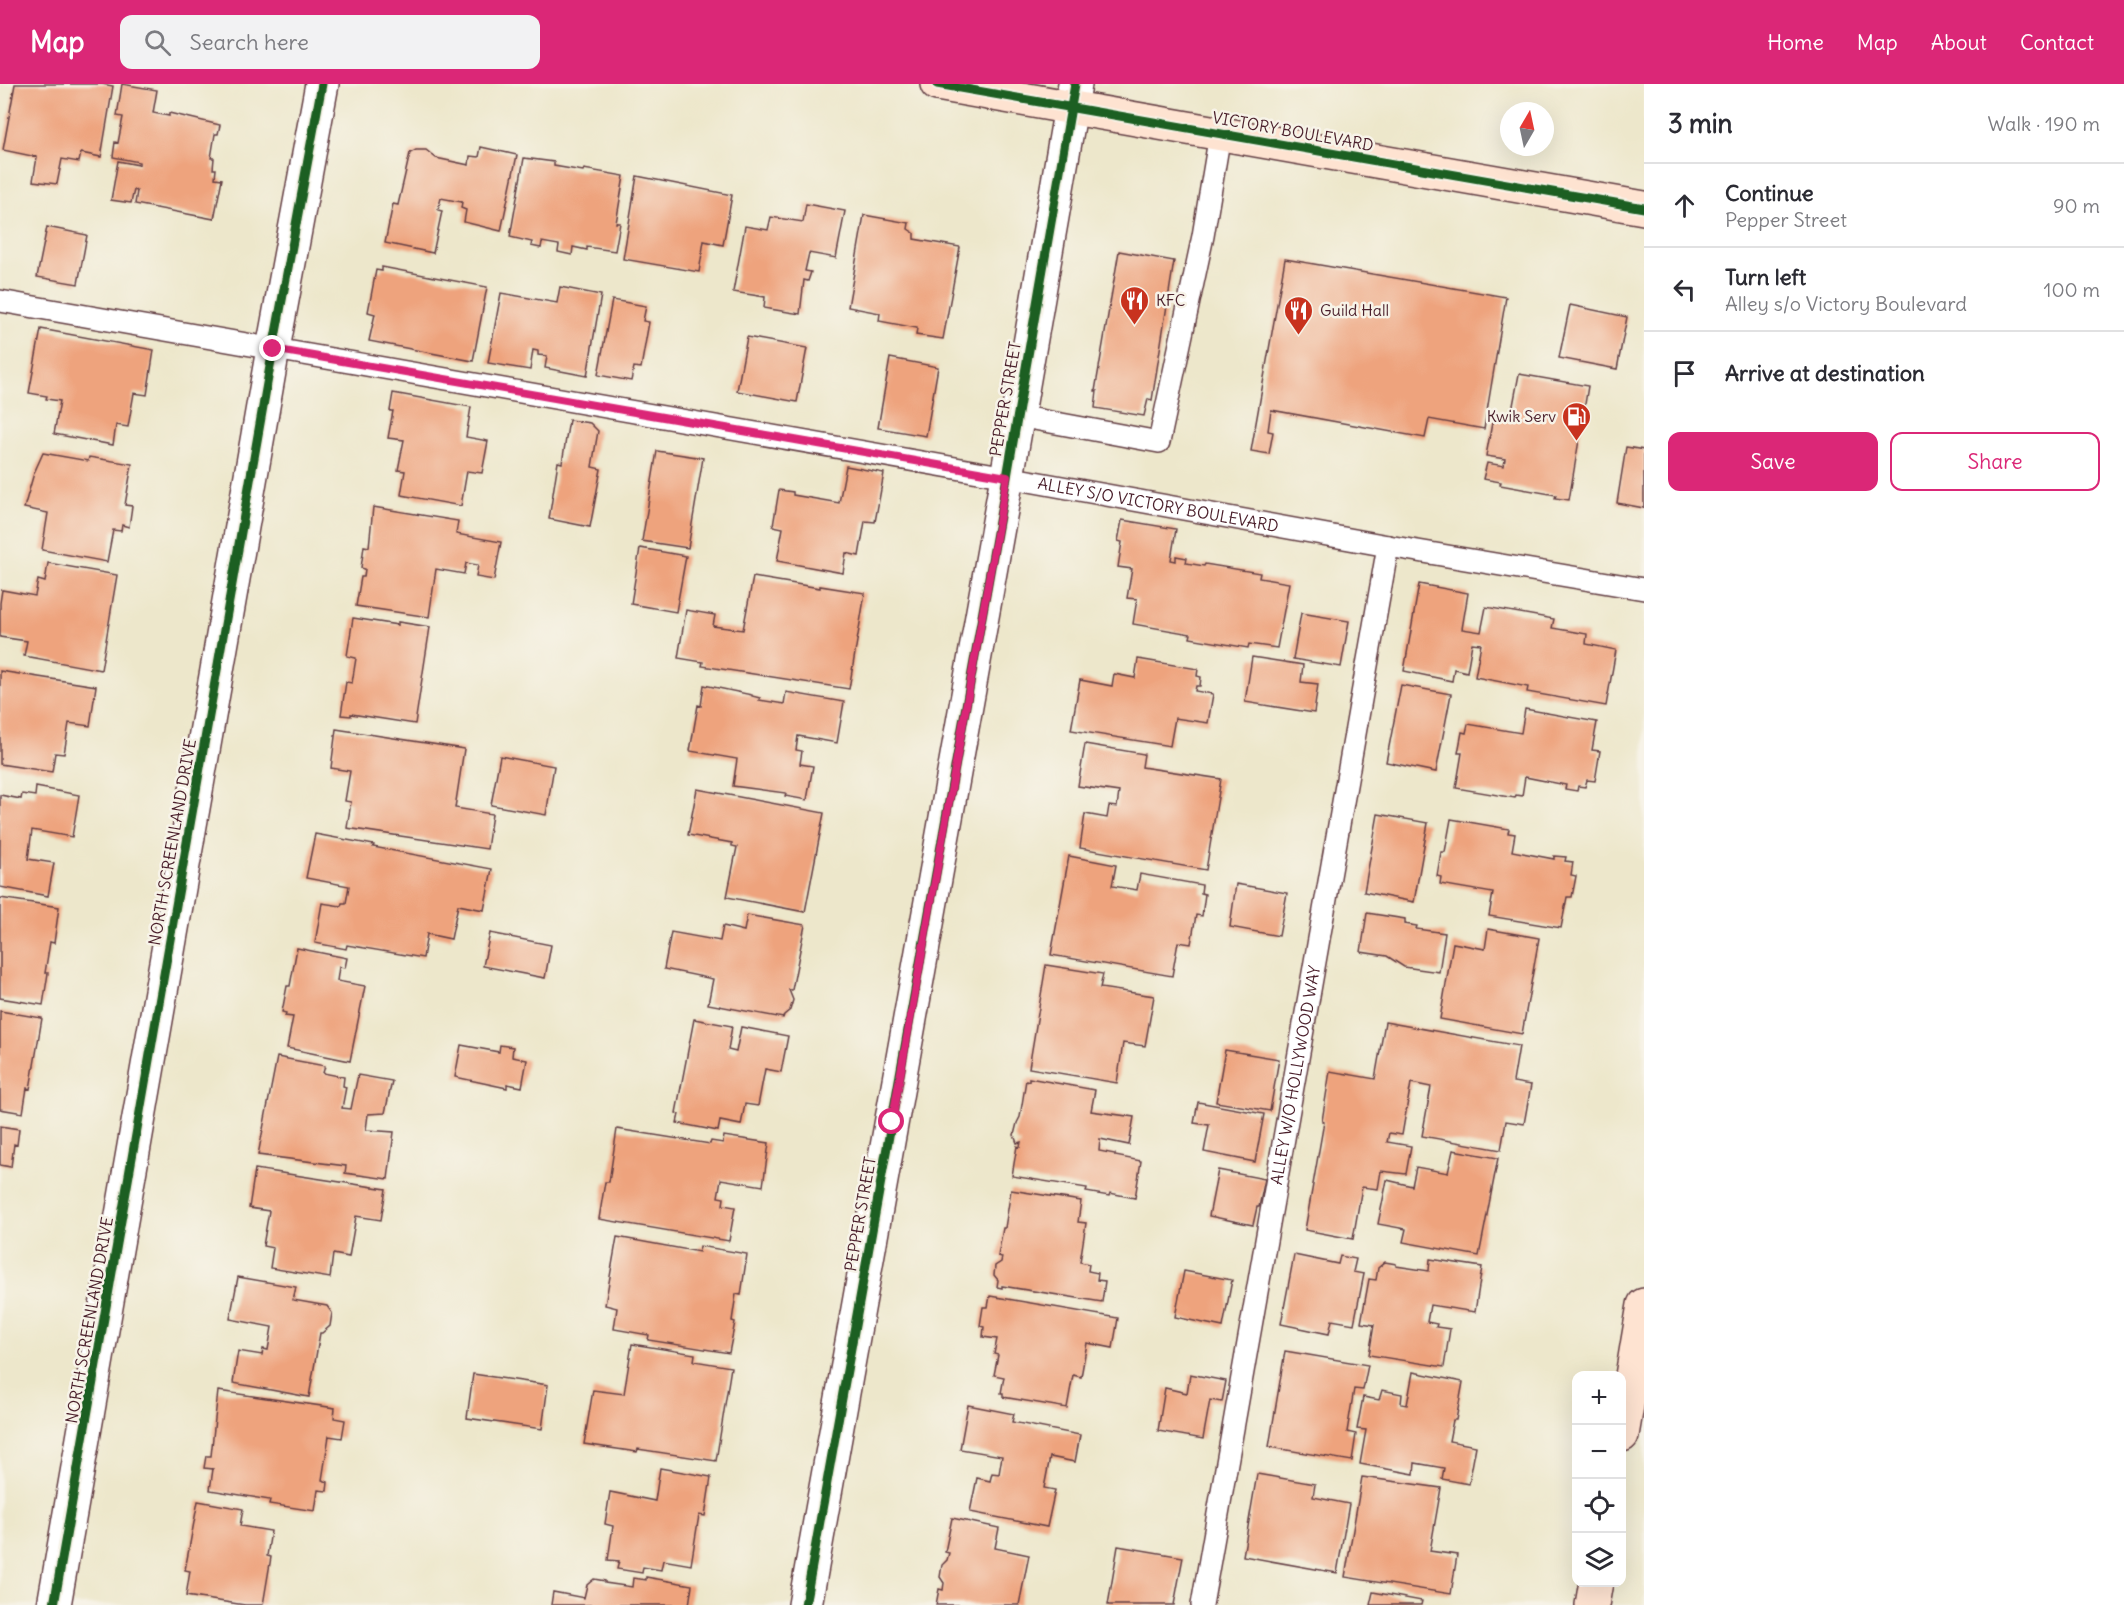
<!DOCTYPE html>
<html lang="en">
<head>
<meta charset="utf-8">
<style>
  body { margin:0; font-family:Delius,sans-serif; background:#f2f2f3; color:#2b2b33 }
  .controls { position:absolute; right:18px; bottom:18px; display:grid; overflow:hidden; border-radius:12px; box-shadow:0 6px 24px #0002 }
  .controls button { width:54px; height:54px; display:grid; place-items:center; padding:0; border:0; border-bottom:2px solid #e1e1e2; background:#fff; color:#2b2b33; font:30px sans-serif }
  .compass { position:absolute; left:1500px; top:18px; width:54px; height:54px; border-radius:50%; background:#fff; box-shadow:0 6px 24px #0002; rotate:9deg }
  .stop { position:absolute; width:18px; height:18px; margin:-14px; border:4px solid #db2777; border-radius:50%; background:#fff }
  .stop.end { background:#db2777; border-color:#fff; box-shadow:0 2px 6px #0008 }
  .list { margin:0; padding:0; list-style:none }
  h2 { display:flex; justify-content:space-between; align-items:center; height:78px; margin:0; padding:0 24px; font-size:26px }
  h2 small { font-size:20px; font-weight:400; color:#7c7c81 }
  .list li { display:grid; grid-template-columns:39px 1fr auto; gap:18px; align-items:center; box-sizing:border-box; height:84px; padding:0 24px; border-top:2px solid #e1e1e2 }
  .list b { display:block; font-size:22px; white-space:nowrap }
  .list p { margin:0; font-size:20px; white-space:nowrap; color:#7c7c81 }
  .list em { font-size:20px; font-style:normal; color:#7c7c81 }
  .actions { display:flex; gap:12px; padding:18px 24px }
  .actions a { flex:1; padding:14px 0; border:2px solid #db2777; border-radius:12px; text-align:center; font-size:21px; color:#db2777 }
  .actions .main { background:#db2777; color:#fff }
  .icon { flex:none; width:33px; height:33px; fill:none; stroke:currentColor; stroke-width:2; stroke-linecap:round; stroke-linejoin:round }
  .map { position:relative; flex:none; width:1644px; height:1521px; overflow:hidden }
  header { display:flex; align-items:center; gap:36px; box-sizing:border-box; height:84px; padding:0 30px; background:#db2777; color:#fff }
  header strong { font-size:28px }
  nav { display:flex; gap:33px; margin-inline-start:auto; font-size:21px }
  .search { width:420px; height:54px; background:#f2f2f3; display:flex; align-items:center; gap:15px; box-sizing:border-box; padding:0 21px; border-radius:12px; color:#7c7c81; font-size:22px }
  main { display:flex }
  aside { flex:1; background:#fff }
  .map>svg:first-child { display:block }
  .building { fill:#eea37d }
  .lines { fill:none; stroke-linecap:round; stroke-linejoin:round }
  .service-casing { stroke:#623d43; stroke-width:24 }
  .minor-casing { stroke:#623d43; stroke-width:36 }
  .secondary-casing { stroke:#623d43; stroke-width:36 }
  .service { stroke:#fff; stroke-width:21 }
  .minor { stroke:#fff; stroke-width:33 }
  .secondary { stroke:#fee3d1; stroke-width:33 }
  .cycleway-casing { stroke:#f7f3e8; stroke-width:13 }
  .cycleway { stroke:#1b5e20; stroke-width:9 }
  .route { stroke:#db2777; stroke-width:8 }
  .labels { text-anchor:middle; stroke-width:5; stroke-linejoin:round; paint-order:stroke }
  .street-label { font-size:16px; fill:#4a1f2b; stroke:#f7f3e8 }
  .poi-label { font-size:16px; fill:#4a1f2b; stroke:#f7f3e8; text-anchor:start }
</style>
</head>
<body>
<header>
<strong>Map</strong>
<div class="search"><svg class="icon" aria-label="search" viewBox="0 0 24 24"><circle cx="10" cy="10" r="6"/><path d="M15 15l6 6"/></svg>Search here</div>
<nav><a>Home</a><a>Map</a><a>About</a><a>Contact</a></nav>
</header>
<main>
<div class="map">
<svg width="1644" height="1521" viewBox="0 0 1644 1521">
  <rect width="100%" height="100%" fill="#f7f3e8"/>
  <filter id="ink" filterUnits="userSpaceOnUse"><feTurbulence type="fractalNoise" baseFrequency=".0167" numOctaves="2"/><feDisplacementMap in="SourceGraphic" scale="12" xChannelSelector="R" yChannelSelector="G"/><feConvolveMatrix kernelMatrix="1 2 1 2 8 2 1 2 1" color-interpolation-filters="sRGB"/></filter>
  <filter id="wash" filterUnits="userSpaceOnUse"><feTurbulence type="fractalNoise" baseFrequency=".008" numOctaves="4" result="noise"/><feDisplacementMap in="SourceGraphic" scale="24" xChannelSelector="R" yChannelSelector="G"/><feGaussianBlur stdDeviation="1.35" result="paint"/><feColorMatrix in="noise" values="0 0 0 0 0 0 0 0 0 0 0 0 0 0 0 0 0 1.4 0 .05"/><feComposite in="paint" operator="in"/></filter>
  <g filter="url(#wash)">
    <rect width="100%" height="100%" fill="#ede7cb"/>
    <g id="blocks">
      <path class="building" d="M15,0H102L113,2L101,73L81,69L79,78L62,75L57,100L33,97L37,73L3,66Z
        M122,0L157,6L153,29L169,32V29L220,41L218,50H215L211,74H214L213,85H216L215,94L222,95L214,135L135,120L137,107L134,106L131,119L111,116L118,77L139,81V78L113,73L115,58L118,59L123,33L117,32Z
        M481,63L517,71L501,147L464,138L466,126L461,124L462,118L441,114L438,126L442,127L433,169L385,159L393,120L398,121L410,69L416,66H426L436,74L469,81L470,72L479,73Z
        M524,74L554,78V82L583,87L584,85L624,92L616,139H620L615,167L587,163V166L573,163L572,171L558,168L559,161L542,158L541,164L531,162L532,158L510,153Z
        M637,92L732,111L723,161L704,157L699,188L623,175Z
        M806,120L845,127L836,174L809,169L805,187L811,188L808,197L804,196L800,230L764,224L765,213L733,208L745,142L768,146L771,133L803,138Z
        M864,131L909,139L908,145L914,149V155L960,163L943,255L916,251L917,244L879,237L880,229L848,223Z
        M47,143L87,151L78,200L37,193Z
        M1119,167L1174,177L1152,316L1148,315L1144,332L1095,324L1097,307H1095Z
        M1285,175L1506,213L1484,345L1429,335L1425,354L1271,326L1268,347L1273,348L1269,370L1251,367Z
        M382,183L487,203L473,277L369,257L375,230L368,228L376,186L382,187Z
        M560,203L601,211L587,292L545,284L547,272L538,271V267L533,266L530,286L488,279L501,209L557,219Z
        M612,216L646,222L643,237L649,238L641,284L634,283L631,297L598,291Z
        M1570,221L1627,233L1617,285L1559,274Z
        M41,245L154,266L147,311L134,309L128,343L116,341L113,361L54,350L60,317L46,315L47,312L29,309Z
        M747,253L807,264L797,318L737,307Z
        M890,274L938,283L926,352L878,344Z
        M1519,290L1588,302L1569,416L1555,414L1556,411L1500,401L1501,398L1483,395L1487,379L1504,382L1505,375L1486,372L1494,328L1511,332Z
        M393,309L471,323L466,353L488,357L482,389L467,387L461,422L401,411L405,387L398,386L404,356L388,354L393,327H390Z
        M569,336L590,339L598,347L592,383L601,385L590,443L549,435L558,378L562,379Z
        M1626,363L1644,366V424L1617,419Z
        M657,367L703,374L688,464L642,457Z
        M43,369L88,377L89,373L132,380L125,421L132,422L129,443L122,441L121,447L113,446L107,478L42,466L48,429L24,424L34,389Z
        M846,382L884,389L875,438L865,437L859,472L846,469L843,489L777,477L783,444L773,442L779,406L793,408V411L839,419Z
        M373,423L458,437L456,450L501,458L494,496L476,493L478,481L466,479L464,490L436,485L429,533L356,522L361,493H364L365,485L361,484L364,462L369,463Z
        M1122,436L1176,445L1171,476L1176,477V472L1187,474L1186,479L1204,482L1205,480L1260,489L1259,494L1289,499L1277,564L1249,560L1248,564L1190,554L1191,550L1133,540L1137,515L1127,514L1132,485L1118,483L1122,458L1118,457Z
        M640,464L686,472L676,528L631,520Z
        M48,479L117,491L101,586L24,572L27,557L0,553V519L2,506L35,512L38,496L45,498Z
        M753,493L820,504V502L865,509L849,605L702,582L703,578L678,574L686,526L715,531L713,542L743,546Z
        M1419,500L1468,509L1462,545L1481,548L1486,523L1554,535L1552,544L1587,550L1586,560L1616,566L1606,622L1527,608L1528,603L1475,593L1481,560L1472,559L1467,588L1454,585L1452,597L1404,587Z
        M1301,529L1349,537L1341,583L1293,575Z
        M353,534L398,541V538L430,543L415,640L351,630V632L341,631L346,598L352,599L356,574L347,572Z
        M1252,573L1303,581L1301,598L1318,600L1314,629L1245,618Z
        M1138,575L1198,585L1197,592L1201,593L1200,602H1196L1195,607L1213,610L1208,639L1175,634L1170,662L1071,646L1080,596L1112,602L1114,590L1135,594Z
        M0,587L96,602L90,642L69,639L64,670L55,669L52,688L0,680Z
        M704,601L752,611V612L760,614L759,616L784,620L786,608L844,618L837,659L798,652L796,666L802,667L800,680L813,682L807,716L785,712L786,709L733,702L737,675L690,667L698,621L701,622Z
        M1401,601L1451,610L1436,688L1386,678Z
        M1525,625L1597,638L1592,666L1600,667L1595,697L1587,696L1585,703L1578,702L1577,707L1565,705L1566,701L1525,693L1522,712L1516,711L1515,714L1456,704L1462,669H1458L1462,648L1466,649L1468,640L1521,649Z
        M336,645L464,665L455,724L492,730L487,765L347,744L351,718L345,717L350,687L331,684Z
        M1085,660L1144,670L1142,683L1221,695L1206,786L1080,764L1085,730L1107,734L1109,722L1117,723L1119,708L1078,702Z
        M500,672L554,682L546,731L491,721Z
        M36,703L79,711L72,753L32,746L28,775L54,779L48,812L0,803V711L21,715L22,710L35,712Z
        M697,705L824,729L805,828L727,813L737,763L732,762V759L688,751Z
        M1378,730L1428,739L1414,818L1364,808Z
        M1451,735L1509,745L1508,749L1515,750L1512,767L1554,775V772L1566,773L1565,777L1573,778L1571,791L1576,792L1572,813H1567L1561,844L1489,832L1493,809L1440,800L1441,793L1437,792L1441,768H1445Z
        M315,750L374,761L373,763L492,785L484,826L458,821L451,855L427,850L423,874L347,861L346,865L315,859L322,819L341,822L342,819H346L349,802L306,794Z
        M1069,772L1116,781L1112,802L1137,806L1140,790L1202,801L1201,809L1205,810L1202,832L1196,831L1191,860L1178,858L1172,892L1051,871Z
        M1236,800L1287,809L1279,852L1230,843Z
        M0,814L59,823L54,859L50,858L45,889H48L43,921L0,914Z
        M1367,829L1405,835V840L1417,842L1416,845L1445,849L1439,888L1404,883L1387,872L1361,868Z
        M747,831L805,841L792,906H789L793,916L790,926L784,931L783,934L708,920L713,895L664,885L671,848L720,857L723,842L744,847Z
        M1488,845L1539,854L1522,950L1440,935L1453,859L1485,865Z
        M490,849L551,861L545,894L483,882Z
        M297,864L347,874L345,884L339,883L337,897L365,902L350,977L287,964L293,933L285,932L286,929L282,928L287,902H290Z
        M1046,881L1103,890L1100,904L1154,912L1145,962L1123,959L1117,999L1029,984Z
        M0,927L42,934L30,1005L27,1004L23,1029L0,1025Z
        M694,935L732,942L728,966L736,968L741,943L788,952L781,988L765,985L758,1022L745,1020L741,1041L720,1037L718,1047L677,1039L679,1030L676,1029Z
        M1385,938L1519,962L1513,998L1531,1001L1524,1040L1506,1037L1501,1066L1422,1052L1431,1003L1411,999L1402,1051L1389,1049L1387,1058L1411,1062L1406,1090L1381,1087L1378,1105L1362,1103L1353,1155L1305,1146L1324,1038L1322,1037L1330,987L1375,995Z
        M461,961L499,968L500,961L513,963L512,973L527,976L522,1003L507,1000V1004L455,993Z
        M1225,966L1279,975L1270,1027L1216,1018Z
        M277,973L325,982L323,989L344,993L343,1002L346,1003L342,1024L351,1025L358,991L392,997L385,1029L368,1030L366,1046L394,1048L388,1095L345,1089L346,1082L258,1071Z
        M1029,994L1095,1006L1091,1027L1134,1033L1129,1061L1100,1055L1099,1067L1115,1070V1072L1141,1077L1135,1114L1110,1109L1109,1112L1086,1108L1087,1104L1012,1092L1017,1062L1020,1063L1021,1058L1017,1059L1014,1051L1017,1039L1020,1033L1026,996L1029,997Z
        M1198,1018L1264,1030L1255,1078L1204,1068L1209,1041L1194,1039Z
        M0,1042L19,1045L17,1061L14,1060L11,1083L0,1081Z
        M617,1045L710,1060L711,1057L723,1059L724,1052L769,1059L763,1102L721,1095L718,1113L724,1114L723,1121L735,1123L729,1157L599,1135L605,1098H609Z
        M1453,1066L1498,1074L1479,1172L1403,1158L1406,1145L1378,1140L1387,1096L1412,1102L1416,1083L1448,1089Z
        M255,1085L386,1105L381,1136L356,1132L349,1173L333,1170L330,1194L270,1184L273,1164L263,1162L269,1127L249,1124Z
        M1218,1086L1265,1095L1259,1123H1257L1253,1141L1209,1132Z
        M1011,1106L1081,1117L1078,1138L1086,1139L1080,1178L1089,1180L1088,1187L1098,1189L1097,1196L1105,1197L1102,1218L1002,1202V1204L997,1203L998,1196L994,1191L995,1182L1001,1178L1002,1173L998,1172L1003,1144H1005Z
        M617,1153L699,1168L700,1162L747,1170L741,1211L736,1210L732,1237L735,1238L729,1269L648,1256L649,1251L614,1245L617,1224L605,1221Z
        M1294,1171L1338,1180L1340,1172L1356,1175L1353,1188L1364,1190L1354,1240L1332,1236L1329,1250L1281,1240Z
        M1430,1175L1482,1183L1475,1228L1430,1221L1427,1238L1437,1240L1436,1243L1450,1245L1444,1283L1369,1271L1374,1241L1361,1239L1369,1195L1376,1196L1378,1184L1385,1178L1396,1180V1182L1429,1187Z
        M1184,1187L1232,1196L1223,1243L1175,1233Z
        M238,1193L296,1203L293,1216L327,1222L332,1229L330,1242L322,1249H320L309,1313L233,1299L238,1267L262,1271L263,1265L268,1266L272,1243L230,1235Z
        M990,1212L1118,1234L1113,1264L1087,1259L1081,1293L1073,1291L1067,1324L1003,1313V1309H1001L1004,1293L994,1291L998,1271L994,1270L997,1255L983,1253L984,1243L980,1242L983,1223H988Z
        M632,1260L695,1270L694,1277L731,1283L716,1377L638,1365L637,1368L584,1360L593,1306L624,1310Z
        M1285,1267L1368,1281L1363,1306L1354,1305L1347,1348L1356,1350L1352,1377L1269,1363Z
        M1413,1288L1463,1298L1456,1336H1453L1449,1357L1476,1362L1469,1400L1442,1395L1444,1384L1415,1379L1414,1390L1360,1380L1366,1346L1357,1345L1363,1313L1379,1316L1382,1306L1402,1310L1401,1320L1407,1321Z
        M473,1290L548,1301L542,1345L467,1334Z
        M1190,1290L1226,1297L1222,1318L1210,1316L1203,1355L1158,1347L1165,1304L1187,1309Z
        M218,1307L335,1324L334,1334L345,1336L342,1354L329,1352L322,1396L328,1398L327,1407L318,1406L315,1427L269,1420L270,1416L210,1406L213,1385L204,1384L206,1372H211Z
        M968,1321L1014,1330L1012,1338L1080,1351L1075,1378L1050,1373L1044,1404L1055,1406L1047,1443L970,1428L977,1394L990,1397L992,1389L999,1390L1002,1372L960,1365Z
        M660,1384L711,1393L705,1432L699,1431L691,1481L663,1476L661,1486L643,1483L642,1489L617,1485L619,1477L608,1476L613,1442L605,1440L610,1408L655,1417Z
        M1257,1390L1315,1400L1313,1413L1349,1420L1337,1489L1243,1472Z
        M1362,1393L1441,1404L1430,1467L1457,1471L1451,1510L1345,1493Z
        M198,1417L243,1425L240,1442L271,1447L267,1472L271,1473L263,1521H245L186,1512L190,1487L185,1486Z
        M952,1434L999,1444L995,1464L1029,1471L1019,1521H936L939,1505L943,1506L944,1499L940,1493L942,1481L947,1476L949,1469L945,1468Z
        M1118,1462L1183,1473L1174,1521H1108Z
        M646,1493L692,1501L689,1521H551L553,1508L584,1514L587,1501L594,1495L605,1497V1499L632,1503L633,1494L646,1496Z
        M1373,1508L1422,1517L1421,1521H1370Z"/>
    </g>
  </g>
  <g filter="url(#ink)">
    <use href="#blocks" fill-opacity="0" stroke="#623d43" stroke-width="1.5"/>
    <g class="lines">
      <defs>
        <g id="service">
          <path id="s1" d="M0,217L1007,393L1388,462L1644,505"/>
          <path d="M1018,332L1159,358L1203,152L1220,50"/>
          <path id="s2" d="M1202,1521L1388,462"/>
        </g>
        <path id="minor" d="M54,1521L273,265L322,0
          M805,1521L1007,393L1075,0"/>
        <path id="secondary" d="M937,0L1644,124
          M1622,1351L1644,1221
          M1592,1521L1596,1498"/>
      </defs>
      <use href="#service" class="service-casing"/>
      <use href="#minor" class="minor-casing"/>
      <use href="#secondary" class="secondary-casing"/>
      <use href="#service" class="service"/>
      <use href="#minor" class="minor"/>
      <use href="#secondary" class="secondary"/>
      <defs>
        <path id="cycleway" d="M937,0L1644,124
          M54,1521L273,265L322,0
          M805,1521L1007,393L1075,0"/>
      </defs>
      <use href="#cycleway" class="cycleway-casing"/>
      <use href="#cycleway" class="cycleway"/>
    </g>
  </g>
  <g class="lines" filter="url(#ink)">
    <path class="route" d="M273,265L1007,393L892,1038"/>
  </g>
  <defs>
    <symbol id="restaurant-pin" viewBox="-11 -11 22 30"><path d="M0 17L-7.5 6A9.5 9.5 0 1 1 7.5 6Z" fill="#c8321e" stroke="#f7f3e8"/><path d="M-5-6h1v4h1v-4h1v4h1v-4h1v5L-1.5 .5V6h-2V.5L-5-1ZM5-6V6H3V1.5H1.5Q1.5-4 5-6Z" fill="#fff"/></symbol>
    <symbol id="fuel-pin" viewBox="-11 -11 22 30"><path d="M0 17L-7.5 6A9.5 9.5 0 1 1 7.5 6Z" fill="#c8321e" stroke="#f7f3e8"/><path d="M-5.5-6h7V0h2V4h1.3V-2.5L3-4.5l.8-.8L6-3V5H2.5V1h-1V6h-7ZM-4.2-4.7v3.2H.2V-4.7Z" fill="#fff"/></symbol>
  </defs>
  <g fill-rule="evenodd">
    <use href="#restaurant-pin" x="1118" y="200" width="33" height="45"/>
    <use href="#restaurant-pin" x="1282" y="210" width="33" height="45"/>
    <use href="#fuel-pin" x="1560" y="316" width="33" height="45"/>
  </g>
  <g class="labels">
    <g class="street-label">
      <text transform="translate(1293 47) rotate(10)" y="6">VICTORY BOULEVARD</text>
      <text transform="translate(1005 315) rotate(-80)" y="6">PEPPER STREET</text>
      <text dy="6" stroke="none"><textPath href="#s1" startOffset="1176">ALLEY S/O VICTORY BOULEVARD</textPath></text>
      <text transform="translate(172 758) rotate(-80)" y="6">NORTH SCREENLAND DRIVE</text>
      <text dy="6" stroke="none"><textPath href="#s2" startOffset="538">ALLEY W/O HOLLYWOOD WAY</textPath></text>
      <text transform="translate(860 1130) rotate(-80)" y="6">PEPPER STREET</text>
      <text transform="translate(89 1236) rotate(-80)" y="6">NORTH SCREENLAND DRIVE</text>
    </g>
    <g class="poi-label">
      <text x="1156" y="222">KFC</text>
      <text x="1320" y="232">Guild Hall</text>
      <text x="1556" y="338" text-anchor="end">Kwik Serv</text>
    </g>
  </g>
</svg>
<div class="controls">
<button>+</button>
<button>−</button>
<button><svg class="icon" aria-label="locate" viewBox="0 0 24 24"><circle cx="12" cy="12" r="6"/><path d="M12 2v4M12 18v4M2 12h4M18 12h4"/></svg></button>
<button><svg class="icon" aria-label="layers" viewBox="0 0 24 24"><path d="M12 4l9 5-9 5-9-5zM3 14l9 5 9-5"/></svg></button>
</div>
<svg class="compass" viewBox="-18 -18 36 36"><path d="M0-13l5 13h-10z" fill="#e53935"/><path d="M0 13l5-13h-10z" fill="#7c7c81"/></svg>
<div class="stop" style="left:892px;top:1038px"></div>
<div class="stop end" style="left:273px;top:265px"></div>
</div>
<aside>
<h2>3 min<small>Walk · 190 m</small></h2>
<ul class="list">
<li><svg class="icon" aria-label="ahead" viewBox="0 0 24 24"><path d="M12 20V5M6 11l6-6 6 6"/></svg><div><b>Continue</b><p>Pepper Street</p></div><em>90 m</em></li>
<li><svg class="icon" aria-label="left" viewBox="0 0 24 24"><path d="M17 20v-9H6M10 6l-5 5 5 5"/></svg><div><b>Turn left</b><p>Alley s/o Victory Boulevard</p></div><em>100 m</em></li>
<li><svg class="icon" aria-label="arrive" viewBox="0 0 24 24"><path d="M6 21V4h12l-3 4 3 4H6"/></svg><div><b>Arrive at destination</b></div></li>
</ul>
<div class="actions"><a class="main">Save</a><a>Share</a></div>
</aside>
</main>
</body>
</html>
